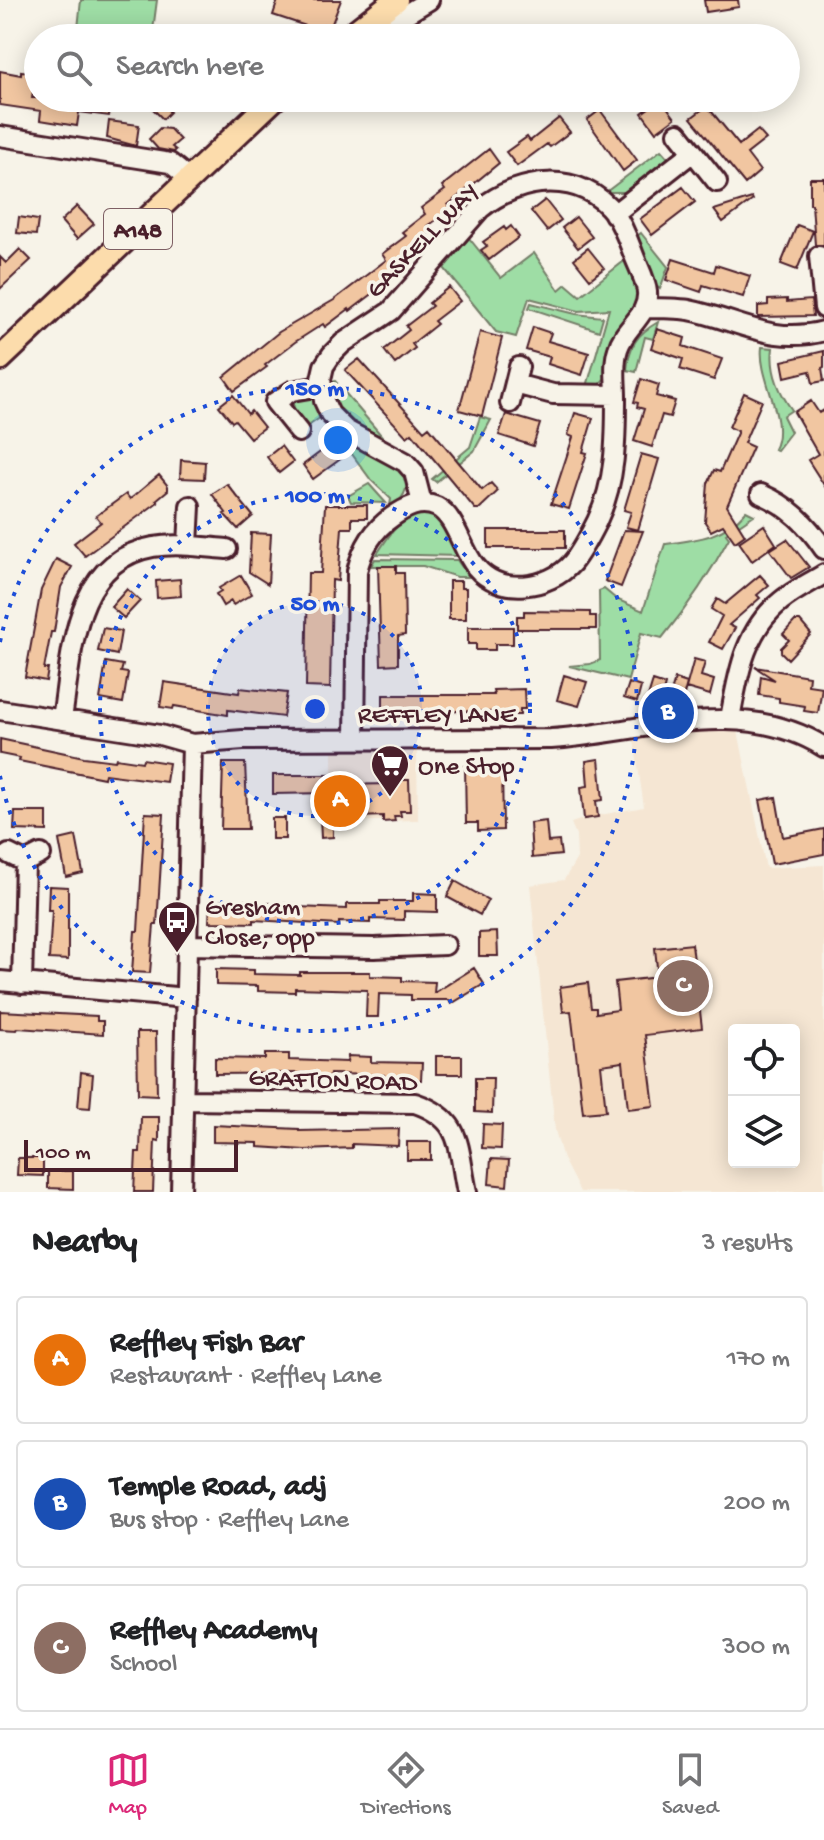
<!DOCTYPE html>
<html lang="en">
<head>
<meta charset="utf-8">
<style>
  body { margin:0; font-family:"Gochi Hand",sans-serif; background:#f2f2f2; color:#202124 }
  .controls { position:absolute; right:24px; bottom:24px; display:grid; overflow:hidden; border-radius:8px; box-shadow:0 4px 20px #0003 }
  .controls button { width:72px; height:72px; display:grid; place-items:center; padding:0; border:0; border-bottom:2px solid #e0e0e0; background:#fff; color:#202124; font:40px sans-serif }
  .scale { position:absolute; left:24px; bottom:20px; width:214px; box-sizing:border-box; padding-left:8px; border:4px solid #4a1f2b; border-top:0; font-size:22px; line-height:28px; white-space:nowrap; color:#4a1f2b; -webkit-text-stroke:6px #f7f3e8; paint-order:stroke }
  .you { position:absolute; left:338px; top:440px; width:28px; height:28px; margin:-20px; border:6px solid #fff; border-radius:50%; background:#1a73e8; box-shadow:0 0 0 12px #1a73e833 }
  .badge { display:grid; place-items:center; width:52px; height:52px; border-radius:50%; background:#db2777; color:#fff; font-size:26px; font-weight:700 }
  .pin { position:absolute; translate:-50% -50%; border:4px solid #fff; box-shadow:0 2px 8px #0006 }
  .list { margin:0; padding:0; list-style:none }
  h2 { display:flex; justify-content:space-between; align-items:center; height:104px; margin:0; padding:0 32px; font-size:34px }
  h2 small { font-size:26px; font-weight:400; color:#757577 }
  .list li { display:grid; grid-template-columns:52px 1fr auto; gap:24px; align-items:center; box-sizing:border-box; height:128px; margin:0 16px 16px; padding:0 16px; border:2px solid #e0e0e0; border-radius:8px }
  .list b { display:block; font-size:30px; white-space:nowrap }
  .list p { margin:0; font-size:26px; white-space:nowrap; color:#757577 }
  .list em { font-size:26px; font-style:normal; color:#757577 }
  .icon { flex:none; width:44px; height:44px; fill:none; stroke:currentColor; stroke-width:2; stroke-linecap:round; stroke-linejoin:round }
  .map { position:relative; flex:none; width:824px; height:1192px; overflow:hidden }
  .search { position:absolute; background:#fff; box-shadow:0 4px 20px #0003; left:24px; right:24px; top:24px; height:88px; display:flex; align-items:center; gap:20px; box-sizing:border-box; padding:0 28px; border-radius:44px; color:#757577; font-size:30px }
  .sheet { height:536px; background:#fff }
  nav { display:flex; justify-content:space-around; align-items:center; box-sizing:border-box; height:112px; border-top:2px solid #e0e0e0; background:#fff; font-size:22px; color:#757577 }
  nav a { display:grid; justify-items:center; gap:4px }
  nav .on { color:#db2777 }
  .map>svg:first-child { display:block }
  .built { fill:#f5e6d3; fill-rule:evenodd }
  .green { fill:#9edda5; stroke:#747e68; stroke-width:2 }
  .building { fill:#f1c6a1; stroke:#4a1f2b; stroke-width:2 }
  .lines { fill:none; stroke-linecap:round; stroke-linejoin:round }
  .minor-casing { stroke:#4a1f2b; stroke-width:24 }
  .major-casing { stroke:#4a1f2b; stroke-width:28 }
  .minor { stroke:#f7f3e8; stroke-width:18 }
  .major { stroke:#fcdcac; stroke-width:22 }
  .ring { fill:none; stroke:#1d4ed8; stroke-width:4; stroke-dasharray:4 8 }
  .labels { text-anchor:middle; stroke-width:7; stroke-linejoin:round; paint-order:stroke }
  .shield { fill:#f7f3e8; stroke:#7e5f64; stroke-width:2 }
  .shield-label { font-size:24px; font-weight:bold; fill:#4a1f2b }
  .street-label { font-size:26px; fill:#4a1f2b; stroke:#f7f3e8 }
  .poi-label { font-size:26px; fill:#4a1f2b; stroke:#f7f3e8; text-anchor:start }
  .centre { fill:#1d4ed8; stroke:#f7f3e8; stroke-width:4 }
  .ring-label { font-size:24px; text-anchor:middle; font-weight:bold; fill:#1d4ed8; stroke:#f7f3e8; stroke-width:7; stroke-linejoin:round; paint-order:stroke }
</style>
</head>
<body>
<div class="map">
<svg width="824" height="1192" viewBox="0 0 824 1192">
  <rect width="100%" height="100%" fill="#f7f3e8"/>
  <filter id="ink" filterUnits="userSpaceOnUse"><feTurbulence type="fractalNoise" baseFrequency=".0125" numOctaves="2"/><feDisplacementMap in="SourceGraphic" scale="16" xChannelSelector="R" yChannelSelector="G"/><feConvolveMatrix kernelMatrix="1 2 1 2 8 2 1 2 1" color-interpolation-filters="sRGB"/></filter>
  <g filter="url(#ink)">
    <path class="built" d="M721,730L738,731L766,868L824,865V1192H580L563,1159L555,1130L530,885L564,880L577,858L576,835L571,823L589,817L644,807L634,740L692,731ZM734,1030H794V1162H734Z
      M332,751H417L418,820L333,822Z"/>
    <path class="green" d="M81,0H157L152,38H77Z
      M661,150L669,159L628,192H606Z
      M641,233L668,267L660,289L654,285L637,236Z
      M469,238L501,278L534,253L559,290L566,284L580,296L628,258L641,298L606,377L596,388L589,387L588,383L609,309L579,311L529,298L516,337L496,332L444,268Z
      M531,303L576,314L603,317L599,331L529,308Z
      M658,322L653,339L645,337L636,372L627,370C629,346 637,334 658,322Z
      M762,347L773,348C770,371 779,392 792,410L783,416L791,432L777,450L774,449C789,420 758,379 762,347Z
      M335,381L387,442L384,445L340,420L326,387Z
      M312,394L324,415L307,427L294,410L293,400Z
      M480,417L491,420L474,451L436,482L432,479L470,447Z
      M344,436L405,471C411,490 402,499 389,512L391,499L371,480L341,439Z
      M369,484L386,503L351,502L348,496Z
      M746,511L754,515L726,534L729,538C709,576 689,605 662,638L641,633L628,680L569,666L590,664L600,660L599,591L604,589L616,599L643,611L665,544C696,540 725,537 746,511Z
      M425,512L438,516L459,556L377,554C390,534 400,516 425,512Z
      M375,559L457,560L469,577H457L423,566H371Z"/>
    <path class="building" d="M278,0H341L331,26L324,24L321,31L273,15Z
      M704,0H738L739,7L706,12Z
      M0,71L21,75V71L36,73L32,98H112L109,116L79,112L77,126L40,120L41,111L0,105Z
      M142,98H157L170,112L163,119Z
      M661,99L675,118L656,132L642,113Z
      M707,106L739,145L758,130L766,139L747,154L760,171L745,184L691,118Z
      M600,110L637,160L623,171L587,120Z
      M559,118L570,132L550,147L547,144L517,166L506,152L527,137L530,141Z
      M109,121L139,125L136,146L107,138Z
      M160,128L170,129L180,140L172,147L176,150L174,152L158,149L149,139Z
      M489,149L499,163L448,205L451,209L428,226L432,232L408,250L412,255L388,273L392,279L350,311L349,309L325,327L323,324L295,342L265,365L267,367L234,391L224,377L279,332L334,300L386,260L382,254L406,236L402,232L425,214L421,208L445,190L442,186Z
      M810,178H824V245H815L812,204H810Z
      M683,187L695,202L652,235L640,219Z
      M752,198L753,200L723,222L714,210Z
      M545,200L561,220L547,231L531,211Z
      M77,206L94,224L77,239L61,221Z
      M19,217L38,220L36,235L17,233Z
      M576,217L592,237L578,248L562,228Z
      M797,225L813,231L797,270L781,264Z
      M511,226L519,237L489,260L481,250L487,246L483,242L504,227L506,230Z
      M588,248L604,268L590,279L574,259Z
      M20,249L31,260L0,289V257L6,263Z
      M673,259L714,272L716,265L750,276L743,297L703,285L701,292L666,280Z
      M449,287L460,301L434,321L437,324L412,344L415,348L395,364L384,350L409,330L406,326L432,306L429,303Z
      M787,299V302L811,300L813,316L758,317V306L768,305V300Z
      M533,327L551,333L548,341L589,353L582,375L548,364L550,357L526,350Z
      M657,329L685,338L683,346L722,359L714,380L680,369L683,359L651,348Z
      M480,332L502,338L482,416L459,410Z
      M824,351V367L822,368L824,381L813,383L810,371L785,377L782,361Z
      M359,359L424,431L429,427L482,490L491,483L498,491L479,509H475L412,433L407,437L345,370Z
      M641,379L659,385L656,396L675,401L670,417L662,415L652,447L634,441L644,409L637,407L638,403L634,402Z
      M744,393L762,401L744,443L753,447L727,506L745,535L735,542L723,525L711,531L705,522L708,483L714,470L720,472L738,431L729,427Z
      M233,395L248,414L251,411L264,427L250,438L235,420L232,422L219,406Z
      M811,401L819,413L824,410V485L808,460L818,454L794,412Z
      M575,413L593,418L583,452L587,453L569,509L551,504L573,437L568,435Z
      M506,414L540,424L533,446L499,435Z
      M335,441L346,455L313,479L303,465Z
      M281,446L293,462L279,473L267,457Z
      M641,454L659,459L638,530L626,527L631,512L624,510Z
      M181,460L205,462L204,479L180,478Z
      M159,475L168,486V490L156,500L158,502L85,556L74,543L101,522L96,516L126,494L130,499L134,496Z
      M227,484L253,516L238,529L224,514L226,513L212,494Z
      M325,505H367V518H352V528H342L338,581L332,580L330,688L306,687L308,573H321Z
      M764,525L776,544L752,561L739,542Z
      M488,530H565V548H488Z
      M624,530L643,531L621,587L605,581Z
      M251,533L271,534L268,584L249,572Z
      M787,539L809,567L791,578L770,550Z
      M56,559L72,567L61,587L54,632H51L44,669H48L46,681L25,677L41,590Z
      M378,566H396V573H404L405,635L398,636V664L381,665Z
      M241,575L252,594L233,605L231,601L223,606L216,594L221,591L219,588Z
      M760,575L769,585L757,595L760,598L729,625L735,628L723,649L709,642L722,616L711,609L717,599L725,604Z
      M180,579L181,596L157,598L156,581Z
      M449,581H461V588H466V619H449Z
      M127,589L140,601L124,618L111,607Z
      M524,611L590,612V616H596V629H517V616H524Z
      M795,621H800L811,634L788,659L781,652V648L789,640L783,634Z
      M468,627H513V644H495V650H476V644H468Z
      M103,628L121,631L117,655L98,651Z
      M694,659L705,662L701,676L714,680L710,695L686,688Z
      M106,662L123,665L121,672L128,673L123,703L100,699Z
      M755,667L809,676L808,685L822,687L818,713L804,711L805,706L779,702V698L759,695L761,676L775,680Z
      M564,675L587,682L579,706L557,700Z
      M675,679L687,683L683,698L670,695Z
      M653,681L665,685L661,700L648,697Z
      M164,682L239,693L240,688L287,693L283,717L228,710V715L174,706L173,709L160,707Z
      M629,683L641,687L637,702L624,698Z
      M524,689L525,709H520V715H494V712L458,711L383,713V695H494L493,690Z
      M0,739L84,757L115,761L116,758L142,762L143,759L169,763L166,782L105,774L104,778L19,761L20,758L0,754Z
      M599,759L603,800L596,801L598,817L584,819L581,787L588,786L586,761Z
      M223,763H245L248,829H221Z
      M465,766H502L503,830L478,831V823H466Z
      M273,775H329V793L273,794Z
      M393,780H409L410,811H400L401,816H394L395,821L383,822V816L334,818L333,785L393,784Z
      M776,797L783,837L824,829V854L772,864L760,800Z
      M15,812H47V831L14,830Z
      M145,813L164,814L157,925H154L150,973L132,972L135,931H138Z
      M320,817H333V837L321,838Z
      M272,818H285V839H272Z
      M546,821L548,842L559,841L561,855L532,858L530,823Z
      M76,836L83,873L66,877L59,840Z
      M455,881L488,900L480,915L447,897Z
      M49,886L68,887V960L49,959L52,910H48Z
      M413,893L437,894V912L404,911V920L370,919V923L339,922V925L254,920V923L209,922L210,901L255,900V903L297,904V907L347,909V904H380V901H413Z
      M497,932L498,956H479V933Z
      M692,944L702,1028L645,1035L654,1106L628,1109L623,1062L601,1065L606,1111L583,1113L571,1011L563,1012L560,987L588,983L591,1008H596V1013L618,1010L615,982L658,977L655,948Z
      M474,968L484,984L451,1004L449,1000H411V995L379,994L378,1017H366L367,990L295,988V992L258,991V986L216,985V969L254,970V974L300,975V972H370V976L402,977V981L435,982L434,993Z
      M0,1011L97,1016V1021H103V1034L18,1028L17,1030L0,1029Z
      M137,1032H156L157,1095L138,1094Z
      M265,1054H289V1060L347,1062L348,1056L371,1057V1062L422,1063L421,1080L384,1079V1075L330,1074L329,1079L304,1078V1073L215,1074V1058L265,1059Z
      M436,1056H462V1074H436Z
      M81,1072L93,1074L90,1108L78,1107Z
      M475,1078H493L492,1113L475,1112Z
      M141,1117H159V1141L155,1140L153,1192H134L136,1152H140Z
      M483,1124L502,1125L501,1149L482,1148Z
      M213,1125L299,1129V1131L399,1129L398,1146L352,1144V1148L305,1150L258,1147V1143L213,1142Z
      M407,1142H431V1160H407Z
      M18,1158H43V1176L17,1175Z
      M491,1159L509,1160L507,1186L489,1184Z
      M48,1171H73V1189L48,1188Z"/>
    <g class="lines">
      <defs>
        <path id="minor" d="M347,38L370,36L429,0
          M678,133L717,182
          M0,136L170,163L190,179
          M614,214L693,152
          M819,256L824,308
          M645,308C660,308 675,308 689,310C739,320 771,345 824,331
          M515,384L553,394L616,395
          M510,403L519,367
          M299,432L275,402L292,391L321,386
          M761,494C789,506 807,524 824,549
          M188,545L190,506
          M0,710L160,735L192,744L243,740L551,739C641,733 741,695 824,747
          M62,719C72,656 72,561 153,547C177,543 203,547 227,549
          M730,719C738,675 744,631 781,601C794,590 810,583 824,574
          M355,739L357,571C362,550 373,530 392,517C405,508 420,499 437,507C456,517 462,551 476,567C500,596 549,589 572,563C582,551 590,535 597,521C616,481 616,440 616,397C616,381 613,364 618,349C624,327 649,316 647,292C646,281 639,268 635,258C629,243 624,227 615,214C580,169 519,177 480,209L391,311L343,343L332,354L324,366L321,379L324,401L330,414L346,430L405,462L414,472L422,503
          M9,854L25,862L41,854
          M186,945L374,948L445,945
          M0,981L186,998
          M22,984L25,862
          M184,1100L415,1103C464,1120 457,1147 467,1192
          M181,1192L192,744"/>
        <path id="major" d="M347,38L396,0
          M0,359L275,98"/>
      </defs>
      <use href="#minor" class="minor-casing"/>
      <use href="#major" class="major-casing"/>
      <use href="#minor" class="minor"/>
      <use href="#major" class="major"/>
    </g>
  </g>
  <circle cx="315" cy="709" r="107" fill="#1d4ed8" fill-opacity=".12"/>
  <g class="ring">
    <circle cx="315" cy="709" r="107"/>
    <circle cx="315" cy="709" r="215"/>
    <path d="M0 642A322 322 0 1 1 0 776"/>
  </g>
  <defs>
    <symbol id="supermarket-pin" viewBox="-11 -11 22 30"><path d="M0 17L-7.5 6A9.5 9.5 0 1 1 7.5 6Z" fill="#4a1f2b" stroke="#f7f3e8"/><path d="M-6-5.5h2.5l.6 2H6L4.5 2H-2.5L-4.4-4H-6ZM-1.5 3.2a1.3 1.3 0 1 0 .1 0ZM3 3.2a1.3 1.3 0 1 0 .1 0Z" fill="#fff"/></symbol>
    <symbol id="bus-pin" viewBox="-11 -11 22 30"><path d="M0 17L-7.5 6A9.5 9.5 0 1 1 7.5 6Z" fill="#4a1f2b" stroke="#f7f3e8"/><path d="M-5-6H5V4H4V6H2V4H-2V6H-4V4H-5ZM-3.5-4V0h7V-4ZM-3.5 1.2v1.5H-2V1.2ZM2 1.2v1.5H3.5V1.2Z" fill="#fff"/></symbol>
  </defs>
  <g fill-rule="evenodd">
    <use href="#supermarket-pin" x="368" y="742" width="44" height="60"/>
    <use href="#bus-pin" x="155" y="898" width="44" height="60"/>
  </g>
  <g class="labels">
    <rect class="shield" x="104" y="209" width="68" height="40" rx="6"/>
    <g class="shield-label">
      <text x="138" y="237">A148</text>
    </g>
    <g class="street-label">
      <text transform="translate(421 239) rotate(-46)" y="9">GASKELL WAY</text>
      <text x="437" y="722">REFFLEY LANE</text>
      <text transform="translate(333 1078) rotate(2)" y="9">GRAFTON ROAD</text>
    </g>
    <g class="poi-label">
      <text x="418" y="773">One Stop</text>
      <text x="205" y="914">Gresham<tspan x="205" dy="30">Close, opp</tspan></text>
    </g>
  </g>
  <circle cx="315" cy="709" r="12" class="centre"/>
  <g class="ring-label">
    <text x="315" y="395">150 m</text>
    <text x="315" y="502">100 m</text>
    <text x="315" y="610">50 m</text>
  </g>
</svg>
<div class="controls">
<button><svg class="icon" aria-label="locate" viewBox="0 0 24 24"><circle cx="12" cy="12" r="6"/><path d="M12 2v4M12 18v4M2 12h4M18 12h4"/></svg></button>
<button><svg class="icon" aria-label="layers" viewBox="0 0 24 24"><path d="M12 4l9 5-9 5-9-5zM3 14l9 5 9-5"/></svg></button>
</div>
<div class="scale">100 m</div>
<div class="you"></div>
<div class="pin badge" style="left:340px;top:801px;background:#e8710a">A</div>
<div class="pin badge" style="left:668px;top:713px;background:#1a4fb4">B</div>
<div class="pin badge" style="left:683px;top:986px;background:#8d6e63">C</div>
<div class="search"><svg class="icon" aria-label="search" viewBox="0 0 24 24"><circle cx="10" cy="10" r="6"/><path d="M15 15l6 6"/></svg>Search here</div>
</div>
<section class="sheet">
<h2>Nearby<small>3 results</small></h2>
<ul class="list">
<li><span class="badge" style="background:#e8710a">A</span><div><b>Reffley Fish Bar</b><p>Restaurant · Reffley Lane</p></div><em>170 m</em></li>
<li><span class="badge" style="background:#1a4fb4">B</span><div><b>Temple Road, adj</b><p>Bus stop · Reffley Lane</p></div><em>200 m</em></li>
<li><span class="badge" style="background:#8d6e63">C</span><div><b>Reffley Academy</b><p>School</p></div><em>300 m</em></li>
</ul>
</section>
<nav>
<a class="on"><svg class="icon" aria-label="map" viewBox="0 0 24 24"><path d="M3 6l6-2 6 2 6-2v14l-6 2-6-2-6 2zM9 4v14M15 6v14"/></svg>Map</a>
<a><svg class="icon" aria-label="directions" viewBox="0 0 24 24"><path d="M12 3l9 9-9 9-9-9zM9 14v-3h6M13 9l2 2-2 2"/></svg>Directions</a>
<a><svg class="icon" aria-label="saved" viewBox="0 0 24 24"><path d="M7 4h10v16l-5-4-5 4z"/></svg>Saved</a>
</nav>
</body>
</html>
